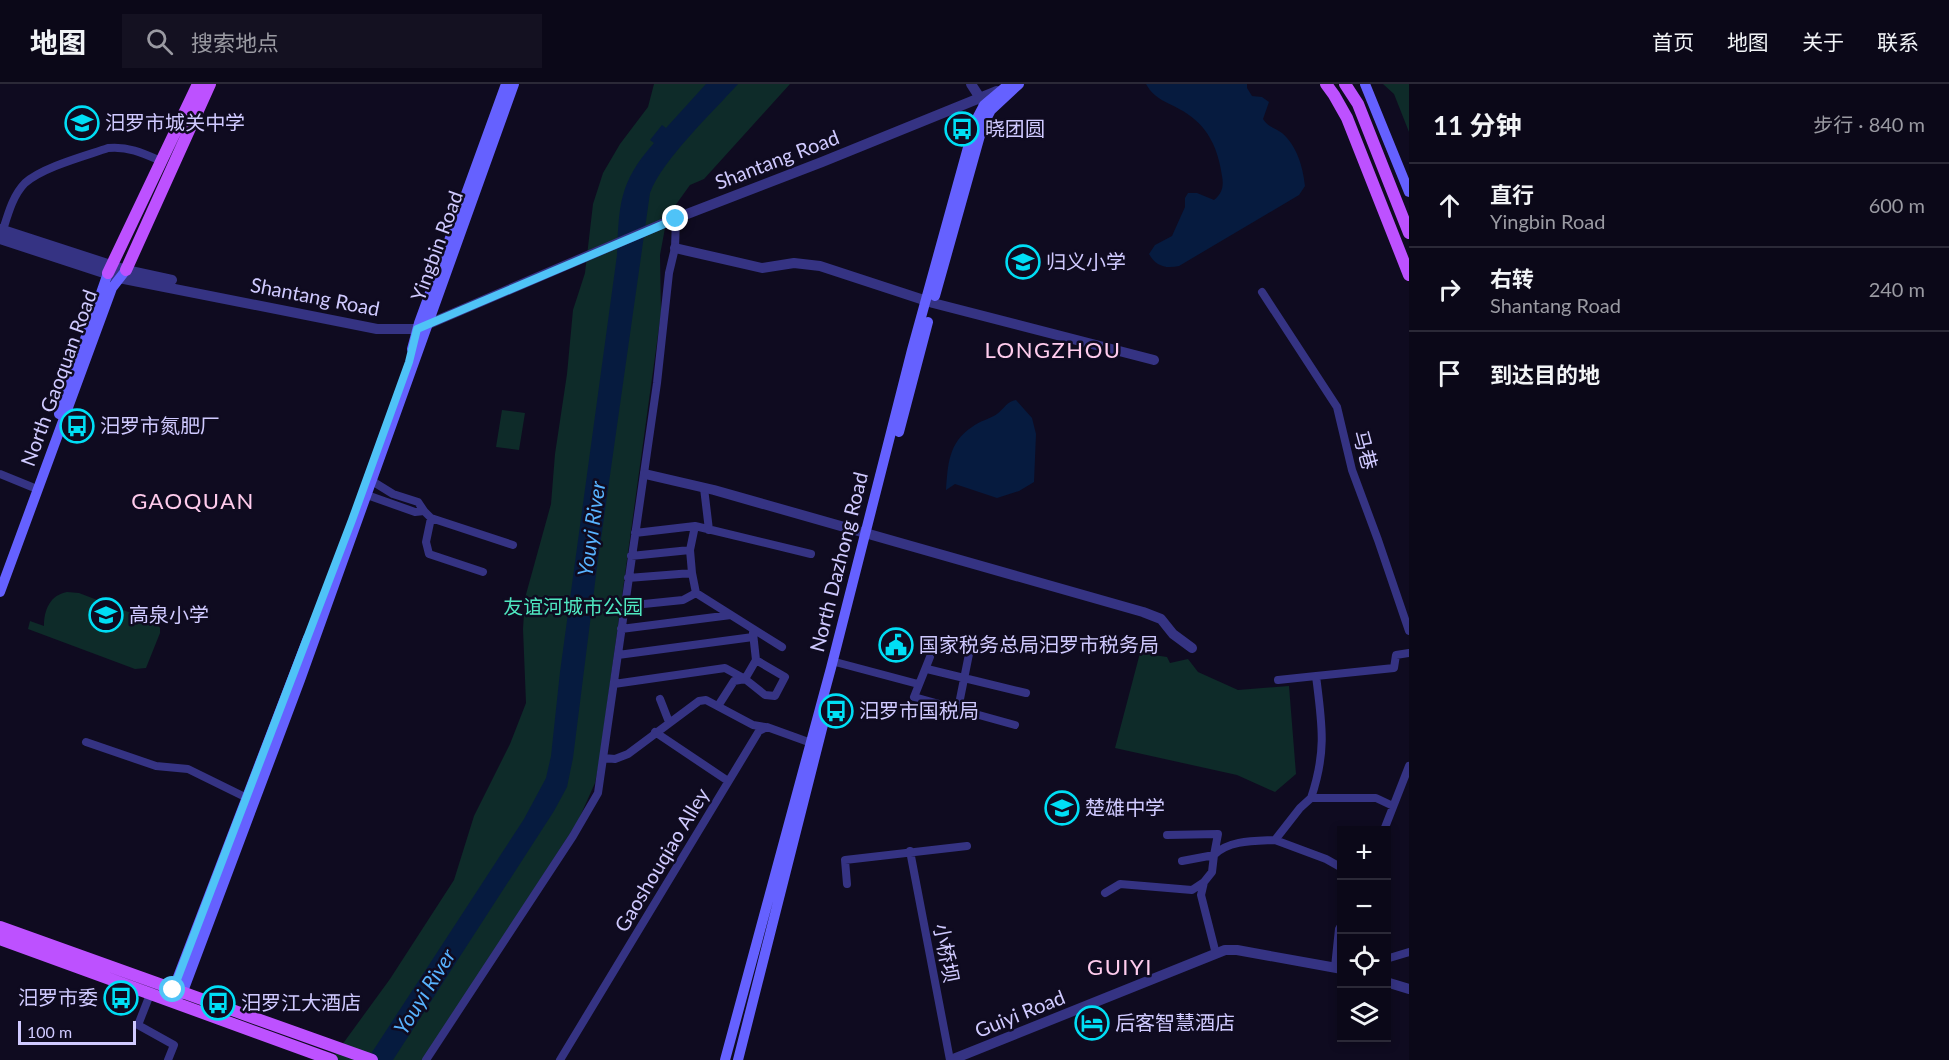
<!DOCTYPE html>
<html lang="zh">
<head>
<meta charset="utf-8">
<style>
  body { margin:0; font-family:Lato,"Noto Sans SC",sans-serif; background:#141121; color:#f1f3f6 }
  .controls { position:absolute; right:18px; bottom:18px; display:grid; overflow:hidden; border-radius:0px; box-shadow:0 3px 9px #0003 }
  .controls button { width:54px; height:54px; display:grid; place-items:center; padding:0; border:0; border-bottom:2px solid #2b2937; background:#0b0818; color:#f1f3f6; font:30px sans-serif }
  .scale { position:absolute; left:18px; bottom:15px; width:118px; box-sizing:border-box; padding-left:6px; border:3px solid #d0caff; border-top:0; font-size:16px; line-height:21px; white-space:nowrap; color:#d0caff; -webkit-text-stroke:4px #0f0b20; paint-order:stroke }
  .stop { position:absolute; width:18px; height:18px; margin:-14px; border:4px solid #4fc3f7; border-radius:50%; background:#fff }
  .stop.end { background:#4fc3f7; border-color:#fff; box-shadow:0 2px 6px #0008 }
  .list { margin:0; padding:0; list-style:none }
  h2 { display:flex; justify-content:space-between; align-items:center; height:78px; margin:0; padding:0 24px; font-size:26px }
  h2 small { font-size:20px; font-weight:400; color:#9a9aa2 }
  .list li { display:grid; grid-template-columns:39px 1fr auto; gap:18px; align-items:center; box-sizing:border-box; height:84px; padding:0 24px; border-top:2px solid #2b2937 }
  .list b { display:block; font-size:22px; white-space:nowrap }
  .list p { margin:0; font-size:20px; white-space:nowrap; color:#9a9aa2 }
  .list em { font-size:20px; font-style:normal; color:#9a9aa2 }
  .icon { flex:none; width:33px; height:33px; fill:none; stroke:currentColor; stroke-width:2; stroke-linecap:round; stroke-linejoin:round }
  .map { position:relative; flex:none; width:1409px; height:976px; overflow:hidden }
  header { display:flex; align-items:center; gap:36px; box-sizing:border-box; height:84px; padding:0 30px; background:#0b0818; border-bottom:2px solid #2b2937 }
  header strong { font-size:28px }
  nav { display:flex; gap:33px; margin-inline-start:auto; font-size:21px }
  .search { width:420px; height:54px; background:#141121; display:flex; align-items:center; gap:15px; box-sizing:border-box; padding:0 21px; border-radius:0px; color:#9a9aa2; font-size:22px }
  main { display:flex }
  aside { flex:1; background:#0b0818 }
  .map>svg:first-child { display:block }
  .green { fill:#0e2b29 }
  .water { fill:#061b3f }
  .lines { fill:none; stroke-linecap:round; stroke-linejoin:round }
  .minor { stroke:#353383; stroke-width:8 }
  .tertiary { stroke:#353383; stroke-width:10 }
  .secondary { stroke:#6561ff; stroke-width:10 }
  .primary { stroke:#bd51ff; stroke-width:12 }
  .route { stroke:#4fc3f7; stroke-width:8 }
  .labels { text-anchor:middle; stroke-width:5; stroke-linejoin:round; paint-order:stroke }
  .poi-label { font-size:20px; fill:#d0caff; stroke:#0f0b20; text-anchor:start }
  .street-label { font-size:20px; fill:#d0caff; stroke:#0f0b20 }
  .park-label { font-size:20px; fill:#4fe7c0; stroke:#0f0b20 }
  .water-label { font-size:21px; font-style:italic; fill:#58b3ff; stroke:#0f0b20 }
  .quarter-label { font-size:22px; letter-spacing:1.5px; fill:#ffcced; stroke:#0f0b20 }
</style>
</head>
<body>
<header>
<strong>地图</strong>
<div class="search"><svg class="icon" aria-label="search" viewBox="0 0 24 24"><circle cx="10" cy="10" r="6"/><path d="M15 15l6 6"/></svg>搜索地点</div>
<nav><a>首页</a><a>地图</a><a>关于</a><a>联系</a></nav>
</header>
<main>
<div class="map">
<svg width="1409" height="976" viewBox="0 0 1409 976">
  <rect width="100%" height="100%" fill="#0f0b20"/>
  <path class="green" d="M654,0H790L704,95L690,101L672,126L665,144L660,171L661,229L599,679L595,699L578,737L423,976H331L390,895L454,796L474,732L510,660L526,619L523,545L525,514L551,420L555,370L567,290L573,226L585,189L593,120L603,89L620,60L648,23Z
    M1383,0H1409V48L1394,10Z
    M502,326L525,329L519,366L496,363Z
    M67,508L79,509L157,539L160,544V549L146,584L135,585L28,545L30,537L44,542C44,526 50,511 67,508Z
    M1140,569L1167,573L1170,579L1188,575L1198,588L1238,606L1289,602L1296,690L1275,708L1237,691L1115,664Z"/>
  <path class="water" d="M706,0H738C713,28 662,76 650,109L597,483L573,674L567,703L554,727L393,976H367L524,735L546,694L551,672L560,588L617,171C619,121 619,98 654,59L650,56L662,41L666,44Z
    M1146,0H1247V4L1252,12L1262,13L1269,18L1263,35C1268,43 1275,44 1282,49C1297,62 1303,83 1305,102L1299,111L1179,182C1165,185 1156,182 1149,170L1155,161L1172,152L1185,123V114L1188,109H1197L1214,116C1222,110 1224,102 1222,92C1218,64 1208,42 1183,27C1168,18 1155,16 1146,0Z
    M1016,316L1032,334L1036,350L1034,398L1019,407L997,414L955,400L946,406C948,381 948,359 972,343C979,337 990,335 997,330C1004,325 1007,317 1016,316Z"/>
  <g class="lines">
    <path class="minor" d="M3,146C8,130 13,111 25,99C43,83 85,72 108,64C128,62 143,69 161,77
      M1262,208L1337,323L1352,386L1378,456L1409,547
      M0,390L32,403
      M372,397L393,410L418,418L424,427
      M704,404L709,446
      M367,411L415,428L424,427L431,434L426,458L429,470L483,488
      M431,434L513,461
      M635,449L695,442L811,470
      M690,466L692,489
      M631,472L690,466L695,442
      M628,494L692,489L696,509L782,563
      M624,522L683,516L696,509
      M621,545L731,531
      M618,571L753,553
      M930,573L914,613L1015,641
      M839,579L918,600
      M927,585L1026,609
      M1316,592L1394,584L1396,571L1409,569
      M1278,596L1316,592C1322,640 1327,667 1311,714
      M614,600L725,584L745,595L765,611L775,612L785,593L756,576
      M660,615L669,638
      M718,622L734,597L745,595L756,576L753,549
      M958,625L969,570
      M655,648L728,697
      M86,658L156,682L188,685L247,714
      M603,674L615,675L628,670L699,617L706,616L753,641L765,643
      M1384,746L1409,682
      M1167,751L1218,750L1214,771L1182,777
      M1275,756L1326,775L1342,784
      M910,767L950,976
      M847,800L845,776L967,762
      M1105,809L1120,800L1192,806L1204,798
      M1216,870L1201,811L1204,798L1212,788L1214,771C1229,756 1255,757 1275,756L1300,724L1311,714H1376L1393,722
      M1386,875L1409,868
      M1335,883L1339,845L1342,840
      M151,908L138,941L174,961L168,976
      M426,976L573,752L598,709L657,299L669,189L675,164L676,135
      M560,976L759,647L767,643L814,660"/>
    <path class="tertiary" d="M971,0L984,20
      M0,145L126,186L172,196
      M0,155L119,194L377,245H417L669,137L822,78L997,7
      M675,164L762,184L794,179L820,182L933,219L1154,276
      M645,390L714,406L1143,528L1161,535L1173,550L1192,564
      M1386,898L1409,905
      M951,976L1225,866H1237L1342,885"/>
    <path class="secondary" d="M1365,0L1409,108
      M935,212L983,41L991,26L1019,0
      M412,265L419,239L506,0
      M59,330L108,189
      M899,348L928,238
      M0,508L112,204L126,186
      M173,906L308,554
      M182,910L300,596L514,0
      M725,976L831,584L912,266L975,38L984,21L1009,0
      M738,976L827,625"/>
    <path class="primary" d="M1326,0L1334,11L1347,34L1409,191
      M1345,0L1358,20L1409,149
      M126,186L210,0
      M108,189L198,0
      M0,843L372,976
      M0,855L332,976"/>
  </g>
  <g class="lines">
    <path class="route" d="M173,906L352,436L409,278L417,245L676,135"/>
  </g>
  <defs>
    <symbol id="school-ring" viewBox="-11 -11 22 22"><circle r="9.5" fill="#0f0b20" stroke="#00def5" stroke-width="1.5"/><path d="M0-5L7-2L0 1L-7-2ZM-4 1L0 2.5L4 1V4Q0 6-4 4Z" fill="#00def5"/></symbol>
    <symbol id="bus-ring" viewBox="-11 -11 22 22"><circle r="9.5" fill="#0f0b20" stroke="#00def5" stroke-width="1.5"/><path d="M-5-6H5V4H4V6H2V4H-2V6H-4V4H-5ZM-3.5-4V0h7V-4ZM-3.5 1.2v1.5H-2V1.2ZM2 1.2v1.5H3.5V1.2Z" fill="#00def5"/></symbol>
    <symbol id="civic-ring" viewBox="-11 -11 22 22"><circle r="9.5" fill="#0f0b20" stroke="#00def5" stroke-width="1.5"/><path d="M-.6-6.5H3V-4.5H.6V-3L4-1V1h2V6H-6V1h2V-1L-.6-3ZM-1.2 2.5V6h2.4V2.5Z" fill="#00def5"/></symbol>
    <symbol id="hotel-ring" viewBox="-11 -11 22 22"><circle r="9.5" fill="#0f0b20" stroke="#00def5" stroke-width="1.5"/><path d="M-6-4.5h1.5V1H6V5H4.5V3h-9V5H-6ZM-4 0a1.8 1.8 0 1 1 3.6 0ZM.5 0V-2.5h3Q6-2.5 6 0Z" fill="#00def5"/></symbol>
  </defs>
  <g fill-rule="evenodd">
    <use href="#school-ring" x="63" y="20" width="38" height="38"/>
    <use href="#bus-ring" x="943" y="26" width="38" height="38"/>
    <use href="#school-ring" x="1004" y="159" width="38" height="38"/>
    <use href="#bus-ring" x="58" y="323" width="38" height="38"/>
    <use href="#school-ring" x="87" y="512" width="38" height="38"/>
    <use href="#civic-ring" x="877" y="542" width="38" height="38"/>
    <use href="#bus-ring" x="817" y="608" width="38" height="38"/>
    <use href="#school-ring" x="1043" y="705" width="38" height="38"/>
    <use href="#bus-ring" x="102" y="895" width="38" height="38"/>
    <use href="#bus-ring" x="199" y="900" width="38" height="38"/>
    <use href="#hotel-ring" x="1073" y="920" width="38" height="38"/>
  </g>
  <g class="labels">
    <g class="poi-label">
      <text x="105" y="46">汨罗市城关中学</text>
      <text x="985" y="52">晓团圆</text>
      <text x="1046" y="185">归义小学</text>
      <text x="100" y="349">汨罗市氮肥厂</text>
      <text x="129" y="538">高泉小学</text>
      <text x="919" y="568">国家税务总局汨罗市税务局</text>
      <text x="859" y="634">汨罗市国税局</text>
      <text x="1085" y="731">楚雄中学</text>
      <text x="98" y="921" text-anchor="end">汨罗市委</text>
      <text x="241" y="926">汨罗江大酒店</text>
      <text x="1115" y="946">后客智慧酒店</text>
    </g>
    <g class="street-label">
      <text transform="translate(777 76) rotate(-21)" y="7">Shantang Road</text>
      <text transform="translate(437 162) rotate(-70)" y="7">Yingbin Road</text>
      <text transform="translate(315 213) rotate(11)" y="7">Shantang Road</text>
      <text transform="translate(59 294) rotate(-70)" y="7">North Gaoquan Road</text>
      <text transform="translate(1365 366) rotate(75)" y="7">马巷</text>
      <text transform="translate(839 478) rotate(-76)" y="7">North Dazhong Road</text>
      <text transform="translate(662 776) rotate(-59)" y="7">Gaoshouqiao Alley</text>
      <text transform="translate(946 869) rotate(79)" y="7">小桥坝</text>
      <text transform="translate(1020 930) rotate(-22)" y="7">Guiyi Road</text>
    </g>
    <g class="park-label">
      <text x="573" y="530">友谊河城市公园</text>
    </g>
    <g class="water-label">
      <text transform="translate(592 445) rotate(-82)" y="7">Youyi River</text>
      <text transform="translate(425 908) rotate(-58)" y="7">Youyi River</text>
    </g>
    <g class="quarter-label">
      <text x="1053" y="274">LONGZHOU</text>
      <text x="193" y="425">GAOQUAN</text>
      <text x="1120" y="891">GUIYI</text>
    </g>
  </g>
</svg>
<div class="controls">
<button>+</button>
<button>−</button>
<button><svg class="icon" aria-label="locate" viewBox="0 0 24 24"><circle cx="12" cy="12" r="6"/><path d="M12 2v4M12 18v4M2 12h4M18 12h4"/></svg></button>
<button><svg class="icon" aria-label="layers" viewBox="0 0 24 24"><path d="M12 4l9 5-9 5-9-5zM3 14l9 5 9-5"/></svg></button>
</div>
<div class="scale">100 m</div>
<div class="stop" style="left:173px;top:906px"></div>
<div class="stop end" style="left:676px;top:135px"></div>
</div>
<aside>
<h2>11 分钟<small>步行 · 840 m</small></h2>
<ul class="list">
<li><svg class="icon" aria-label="ahead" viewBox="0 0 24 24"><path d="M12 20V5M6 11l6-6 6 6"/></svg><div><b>直行</b><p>Yingbin Road</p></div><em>600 m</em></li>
<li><svg class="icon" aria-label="right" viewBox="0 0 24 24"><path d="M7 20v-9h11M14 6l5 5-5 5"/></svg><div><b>右转</b><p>Shantang Road</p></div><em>240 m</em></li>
<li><svg class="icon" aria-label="arrive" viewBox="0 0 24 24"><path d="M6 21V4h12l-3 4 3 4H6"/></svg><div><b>到达目的地</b></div></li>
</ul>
</aside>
</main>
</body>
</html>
